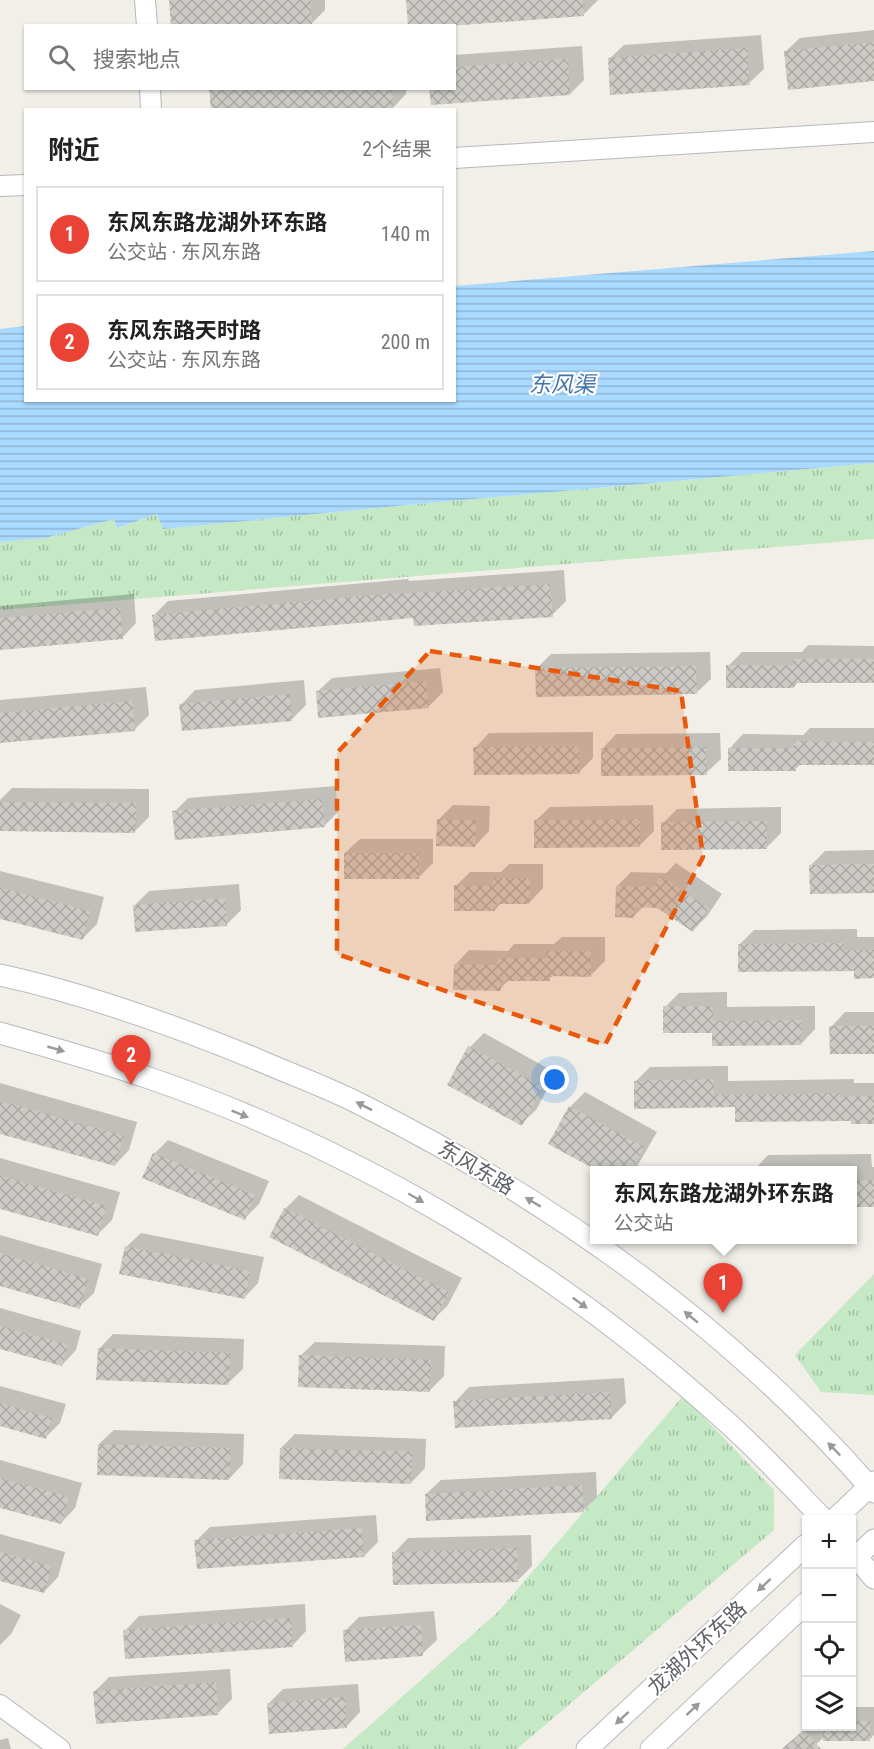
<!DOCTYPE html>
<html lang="zh">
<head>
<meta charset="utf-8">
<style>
  body { margin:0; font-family:"Roboto Condensed","Noto Sans SC",sans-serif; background:#f6f6f6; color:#222 }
  .controls { position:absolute; right:18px; bottom:18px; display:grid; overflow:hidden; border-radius:0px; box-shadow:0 2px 4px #0004 }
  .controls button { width:54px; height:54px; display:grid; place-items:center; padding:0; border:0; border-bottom:2px solid #e0e0e0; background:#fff; color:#222; font:30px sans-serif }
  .you { position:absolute; left:555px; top:1080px; width:21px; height:21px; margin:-15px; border:4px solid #fff; border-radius:50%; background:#1a73e8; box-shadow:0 0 0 9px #1a73e833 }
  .badge { display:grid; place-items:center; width:39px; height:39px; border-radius:50%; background:#ea4335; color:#fff; font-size:20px; font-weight:700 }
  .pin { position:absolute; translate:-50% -50px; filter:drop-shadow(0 2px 3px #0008) }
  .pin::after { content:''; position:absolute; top:32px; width:21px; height:18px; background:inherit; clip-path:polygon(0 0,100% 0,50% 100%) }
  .popup { position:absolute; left:590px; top:1166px; width:267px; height:78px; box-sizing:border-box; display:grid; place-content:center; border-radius:0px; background:#fff; filter:drop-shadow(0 2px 4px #0005); font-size:20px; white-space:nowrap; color:#767676 }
  .popup b { font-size:22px; color:#222 }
  .popup::after { content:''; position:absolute; left:50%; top:100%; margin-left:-12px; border:12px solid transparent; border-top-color:#fff }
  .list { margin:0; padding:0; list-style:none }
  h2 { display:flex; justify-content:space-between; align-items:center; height:78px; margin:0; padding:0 24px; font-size:26px }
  h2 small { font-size:20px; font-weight:400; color:#767676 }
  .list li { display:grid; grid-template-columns:39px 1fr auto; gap:18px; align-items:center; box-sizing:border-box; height:96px; margin:0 12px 12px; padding:0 12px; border:2px solid #e0e0e0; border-radius:0px }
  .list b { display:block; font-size:22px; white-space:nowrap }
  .list p { margin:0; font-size:20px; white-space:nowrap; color:#767676 }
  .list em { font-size:20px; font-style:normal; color:#767676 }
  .icon { flex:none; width:33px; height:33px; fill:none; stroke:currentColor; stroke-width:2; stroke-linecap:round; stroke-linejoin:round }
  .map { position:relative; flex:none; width:874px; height:1749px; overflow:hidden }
  .search { position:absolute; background:#fff; box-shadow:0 2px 4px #0004; left:24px; top:24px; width:432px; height:66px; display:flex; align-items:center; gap:15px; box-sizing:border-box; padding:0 21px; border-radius:0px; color:#767676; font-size:22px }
  .panel { position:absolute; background:#fff; box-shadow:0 2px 4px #0004; left:24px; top:108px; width:432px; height:294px; border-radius:0px }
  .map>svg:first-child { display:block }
  .park { fill:url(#park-tufts) }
  .water { fill:url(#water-rules) }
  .shadow { fill:#0003 }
  .building { fill:url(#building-cross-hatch) }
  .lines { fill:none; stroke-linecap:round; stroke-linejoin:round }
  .tertiary-casing { stroke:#b5b8bc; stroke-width:22 }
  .secondary-casing { stroke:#b6babf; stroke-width:23 }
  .tertiary { stroke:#fff; stroke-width:20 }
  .secondary { stroke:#fff; stroke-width:21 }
  .oneway { fill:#979a9d }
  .marked { fill:#e8590c; fill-opacity:0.2; stroke:#e8590c; stroke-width:4.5; stroke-dasharray:12 8; stroke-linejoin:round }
  .labels { text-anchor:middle; stroke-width:4.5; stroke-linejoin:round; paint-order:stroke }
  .street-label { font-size:21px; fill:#5f6368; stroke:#fff }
  .water-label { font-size:22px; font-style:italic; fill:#4174aa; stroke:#fff }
</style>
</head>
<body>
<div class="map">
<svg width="874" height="1749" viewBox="0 0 874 1749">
  <defs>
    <pattern id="park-tufts" width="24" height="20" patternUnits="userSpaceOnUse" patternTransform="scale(1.5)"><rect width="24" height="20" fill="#c5e8c5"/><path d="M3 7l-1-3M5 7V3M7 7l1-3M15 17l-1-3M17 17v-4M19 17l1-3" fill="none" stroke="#a3c0a4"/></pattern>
    <pattern id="water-rules" width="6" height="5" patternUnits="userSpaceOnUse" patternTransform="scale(1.5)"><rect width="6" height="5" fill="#aadaff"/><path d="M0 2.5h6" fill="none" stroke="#8eb4d2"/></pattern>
    <pattern id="building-cross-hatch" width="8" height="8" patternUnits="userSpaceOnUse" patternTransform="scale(1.5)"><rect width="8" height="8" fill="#cccac5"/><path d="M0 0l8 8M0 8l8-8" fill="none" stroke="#a9a8a4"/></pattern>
  </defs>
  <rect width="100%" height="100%" fill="#f1efe8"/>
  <path class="park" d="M874,463V539L0,610V542L45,538L114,519L117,528L157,514L163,529L418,504Z
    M874,1274V1395L821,1392L795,1355Z
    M683,1396L774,1490V1530L517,1749H343L498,1612Z"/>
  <path class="water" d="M874,251V463L418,504L163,529L157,514L117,528L114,519L45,538L0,542V329L25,326L26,400H454L455,286Z"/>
  <path class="shadow" d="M171,0H325V10L311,24Z
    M407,0H598L583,15Z
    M874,30V80L785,52L800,38Z
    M761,35L764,69L749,83L609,59L624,45Z
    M582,46L584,80L570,94L454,88V55Z
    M211,88H406V94L392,109Z
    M564,570L566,601L552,615H154L168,601L408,579L409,581Z
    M134,594L136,623L122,638L0,648V606Z
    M808,645L874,646V681H799L794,687L728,666L742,652H802Z
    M710,652L711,679L696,693L537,668L551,654Z
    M440,668L443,692L428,707L317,692L332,678Z
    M304,680L306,705L292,719L181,705L195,690Z
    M146,687L149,715L134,730L0,742V700Z
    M810,728H874V764H801L795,769L729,749L743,734L803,735Z
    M593,732V758L579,772L475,748L489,733Z
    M720,733L721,759L706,773L602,749L616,734Z
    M336,786L338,812L324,826L174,812L188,798Z
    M12,788L149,789V817L135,831L0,830V800Z
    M453,805L490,806L489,831L475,846L439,819Z
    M653,805L654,831L639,846L535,821L550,807Z
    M781,807V833L767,847L663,823L677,809Z
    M360,839H433V863L419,877L345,853Z
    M874,850V891L811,865L825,851Z
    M676,863L722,894L707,916L692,931L658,907L644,906L634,916L617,886L631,872L666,873Z
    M509,864H543V888L529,903L502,902L495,910L456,886L470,872H501Z
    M0,871L104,897L97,924L83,938L0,917Z
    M239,884L241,910L226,925L135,905L149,891Z
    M857,929V937H874V977L855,969L739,945L754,930Z
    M562,937H605V961L591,975H554L549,979H510L500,989L455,965L469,950L508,951L514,944H554Z
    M727,992V1007L815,1006V1029L801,1044L714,1032L665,1007L679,993Z
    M845,1012H874V1052L831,1027Z
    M484,1033L556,1073L536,1110L521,1124L470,1047Z
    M728,1066V1081L854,1079V1083H874V1122L736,1105L635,1082L650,1067Z
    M0,1083L137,1122L129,1150L115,1165L0,1132Z
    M585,1092L657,1132L635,1170H599L550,1144L571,1106Z
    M168,1140L269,1181L259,1204L245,1218L154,1154Z
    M871,1154L872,1167H874V1205L859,1194H852V1170H754L768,1155Z
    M0,1158L120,1192L112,1220L97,1235L0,1207Z
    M299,1195L462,1278L448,1305L434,1319L285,1209Z
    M141,1233L264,1257L258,1283L244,1298L126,1247Z
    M0,1235L102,1264L94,1293L79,1307L0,1284Z
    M0,1308L81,1331L76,1350L62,1365L0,1347Z
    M113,1334L244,1339L243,1369L228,1383L99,1349Z
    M315,1342L445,1346L444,1376L430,1390L300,1356Z
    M624,1378L626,1403L611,1418L455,1402L469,1387Z
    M0,1386L66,1404L60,1423L46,1437L0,1425Z
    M114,1430L244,1434L243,1464L229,1479L99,1444Z
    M295,1434L426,1439L425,1468L411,1483L281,1448Z
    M0,1460L82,1483L75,1508L61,1523L0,1506Z
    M596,1472L597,1497L583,1511L426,1494L441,1480Z
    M376,1515L378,1542L364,1556L196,1541L210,1527Z
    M0,1534L65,1552L58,1577L44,1592L0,1580Z
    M531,1535L532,1566L518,1580L394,1553L408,1538Z
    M0,1604L21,1615L11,1634L0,1645Z
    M305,1604L306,1631L292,1646L125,1631L139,1616Z
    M434,1611L437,1640L422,1654L345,1631L359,1617Z
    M230,1669L232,1699L218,1713L95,1691L109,1677Z
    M358,1684L360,1712L346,1727L269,1703L283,1689Z
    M852,1707H874V1735L869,1740L824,1737L811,1749H782L808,1726H852Z
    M8,1738L11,1749H0V1740Z"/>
  <path class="building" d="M169,0H310L312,26H171Z
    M406,0H583L584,16L449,26H408Z
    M874,42V81L788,90L784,51Z
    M747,48L750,85L610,95L608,58Z
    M568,59L570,95L431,105L429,88H454V67Z
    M209,88H392L393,110H211Z
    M550,584L553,617L414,626L413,618L155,641L152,615L395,593V594Z
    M120,608L123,639L0,650V618Z
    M793,659H874V683H794V688H726V665L793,666Z
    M696,666L697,694L536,697L535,668Z
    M426,681L429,708L318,718L316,691Z
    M290,694L292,721L182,731L179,704Z
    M132,701L135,731L0,743V713Z
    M794,741L874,742V765H796V771H728V748H794Z
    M579,746L580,774L474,775L473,747Z
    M706,747L707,775L601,776V748Z
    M322,799L325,827L175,840L172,811Z
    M0,802L136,803L135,833L0,831Z
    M437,819L476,820L475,847L436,846Z
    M640,819V847L534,848V820Z
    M767,821V849L661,850V822Z
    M344,853H419V879H344Z
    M874,864V893L810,894L809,865Z
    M661,876L709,909L693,932L657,908L634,907V918L615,917L616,886L654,887Z
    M493,878H530L529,904H495V911H454V885L493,886Z
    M0,888L90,911L83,940L0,919Z
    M225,898L227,926L135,932L133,905Z
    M843,943L844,950H874V978L854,979V971L738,972V944Z
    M546,951H591V977L550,976V981H501V991L453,990L454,964L498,965V958H546Z
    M663,1006H713V1021L801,1020V1045L712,1046V1033H663Z
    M829,1026H874V1054H830Z
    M468,1046L543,1087L522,1126L447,1085Z
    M714,1079V1095L840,1093V1097L874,1096V1124H851V1121L735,1122V1107L634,1109V1081Z
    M0,1101L124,1136L115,1166L0,1134Z
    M569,1106L644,1147L631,1170H596L548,1144Z
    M153,1153L255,1195L245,1220L142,1178Z
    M0,1176L106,1206L98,1236L0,1209Z
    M874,1180V1207H857V1195H852V1181Z
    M284,1208L449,1292L434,1321L269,1237Z
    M125,1246L250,1271L245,1299L119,1274Z
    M0,1253L88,1279L80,1309L0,1286Z
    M0,1326L68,1345L62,1366L0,1349Z
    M98,1348L230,1353L229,1385L96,1380Z
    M299,1355L431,1360L430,1392L298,1387Z
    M610,1392L612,1419L455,1428L453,1401Z
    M0,1403L52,1418L46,1439L0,1426Z
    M98,1444L231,1448L229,1480L97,1475Z
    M280,1448L412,1452L411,1484L279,1479Z
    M0,1478L69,1497L61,1524L0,1508Z
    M582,1485L584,1512L426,1521L425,1494Z
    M362,1528L364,1557L197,1569L194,1540Z
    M517,1548L518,1582L393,1585L392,1552Z
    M0,1552L52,1566L44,1593L0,1581Z
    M291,1618L293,1647L125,1659L123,1630Z
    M421,1625L423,1656L345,1662L343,1630Z
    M216,1682L218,1715L96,1724L93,1691Z
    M345,1697L347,1728L269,1734L267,1703Z
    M852,1721H870V1741H823V1726H852Z
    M804,1730L821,1749H782Z"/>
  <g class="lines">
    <defs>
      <path id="tertiary" d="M145,0L147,26
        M150,88L151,110
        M454,158L874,132
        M0,186L26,185
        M0,1705L60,1749"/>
      <path id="secondary" d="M0,975C87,994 173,1025 256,1059C290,1074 327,1087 360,1104C552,1200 733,1329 874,1492
        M0,1033C50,1047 100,1061 149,1078C359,1150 556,1268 720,1416C757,1448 790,1485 824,1520
        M834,1520L874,1482
        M852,1552L874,1578
        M852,1561L874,1540
        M587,1749L806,1545
        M651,1749L806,1603"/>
    </defs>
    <use href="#tertiary" class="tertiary-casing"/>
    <use href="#secondary" class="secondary-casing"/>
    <use href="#tertiary" class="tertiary"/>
    <use href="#secondary" class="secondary"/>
  </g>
  <defs><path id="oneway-solid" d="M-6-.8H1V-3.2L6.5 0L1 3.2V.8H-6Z" transform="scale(1.5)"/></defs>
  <g class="oneway">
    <use href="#oneway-solid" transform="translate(56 1049) rotate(16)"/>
    <use href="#oneway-solid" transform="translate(364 1106) rotate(-153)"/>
    <use href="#oneway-solid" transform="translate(240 1114) rotate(22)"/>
    <use href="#oneway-solid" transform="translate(416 1198) rotate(30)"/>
    <use href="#oneway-solid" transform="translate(533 1202) rotate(-149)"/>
    <use href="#oneway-solid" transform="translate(580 1303) rotate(36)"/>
    <use href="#oneway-solid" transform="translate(691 1317) rotate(-141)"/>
    <use href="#oneway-solid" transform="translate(834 1449) rotate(-134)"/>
    <use href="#oneway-solid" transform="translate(764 1585) rotate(137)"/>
    <use href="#oneway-solid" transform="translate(693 1709) rotate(-43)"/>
    <use href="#oneway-solid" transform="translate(622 1718) rotate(137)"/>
  </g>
  <path class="marked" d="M430,651L681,691L703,857L605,1045L337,954V753Z"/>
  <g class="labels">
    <g class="street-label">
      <text transform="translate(476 1168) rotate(31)" y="7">东风东路</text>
      <text transform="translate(697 1648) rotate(-43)" y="7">龙湖外环东路</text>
    </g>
    <g class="water-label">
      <text x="562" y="392">东风渠</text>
    </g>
  </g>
</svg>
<div class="controls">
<button>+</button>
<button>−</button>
<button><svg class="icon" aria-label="locate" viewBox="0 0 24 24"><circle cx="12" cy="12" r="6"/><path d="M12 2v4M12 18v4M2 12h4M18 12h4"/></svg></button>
<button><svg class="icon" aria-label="layers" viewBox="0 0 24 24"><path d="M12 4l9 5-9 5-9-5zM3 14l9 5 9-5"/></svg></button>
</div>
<div class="you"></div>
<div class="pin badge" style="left:723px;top:1313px">1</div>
<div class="popup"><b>东风东路龙湖外环东路</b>公交站</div>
<div class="pin badge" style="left:131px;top:1085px">2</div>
<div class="search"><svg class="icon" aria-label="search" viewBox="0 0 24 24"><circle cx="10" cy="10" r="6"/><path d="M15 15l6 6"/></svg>搜索地点</div>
<section class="panel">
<h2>附近<small>2个结果</small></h2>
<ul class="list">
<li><span class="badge">1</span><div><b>东风东路龙湖外环东路</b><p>公交站 · 东风东路</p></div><em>140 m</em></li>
<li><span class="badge">2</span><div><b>东风东路天时路</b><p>公交站 · 东风东路</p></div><em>200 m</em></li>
</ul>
</section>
</div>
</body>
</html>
